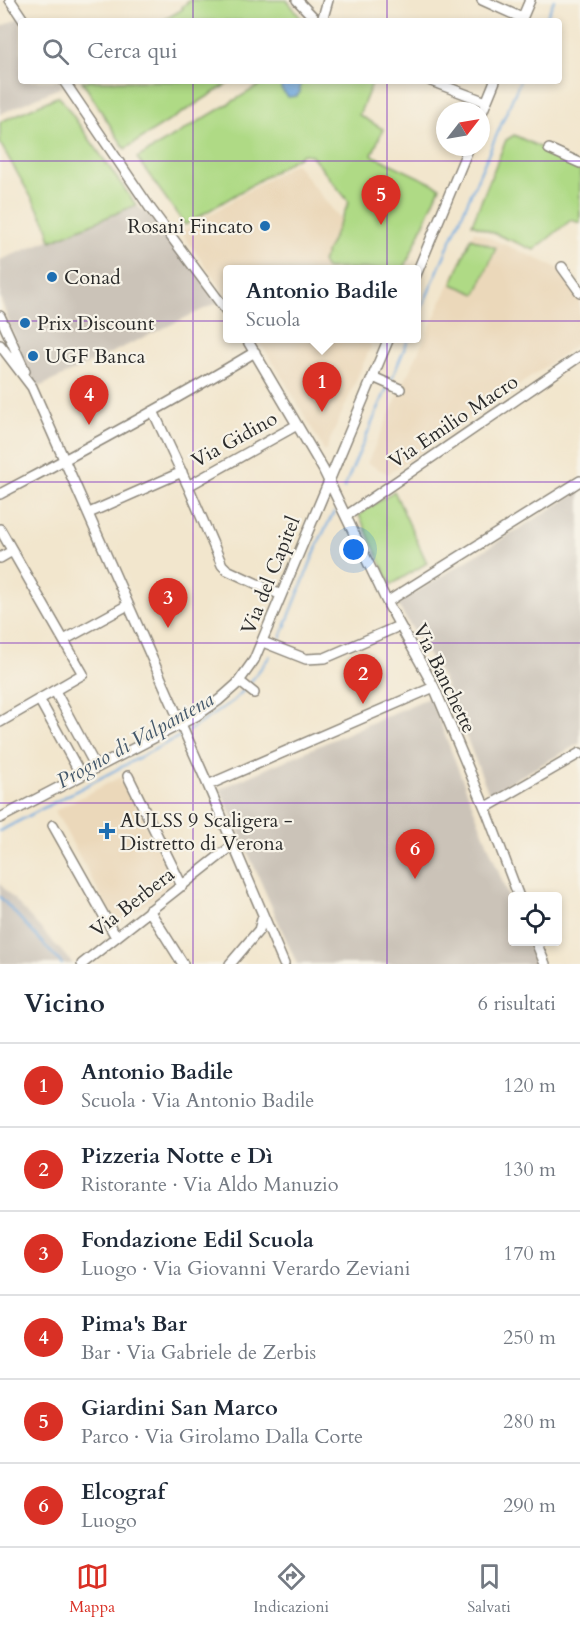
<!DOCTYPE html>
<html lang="it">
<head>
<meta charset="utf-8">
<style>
  body { margin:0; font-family:Cardo,serif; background:#f6f6f7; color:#1f2937 }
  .controls { position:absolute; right:18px; bottom:18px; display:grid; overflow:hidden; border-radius:6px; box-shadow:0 3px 9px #0003 }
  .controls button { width:54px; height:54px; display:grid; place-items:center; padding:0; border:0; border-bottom:2px solid #e0e1e3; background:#fff; color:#1f2937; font:30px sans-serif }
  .compass { position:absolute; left:436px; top:102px; width:54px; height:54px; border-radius:50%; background:#fff; box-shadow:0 3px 9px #0003; rotate:59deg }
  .you { position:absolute; left:354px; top:550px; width:21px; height:21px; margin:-15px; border:4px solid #fff; border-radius:50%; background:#1a73e8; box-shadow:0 0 0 9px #1a73e833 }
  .badge { display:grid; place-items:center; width:39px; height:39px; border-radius:50%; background:#d93025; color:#fff; font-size:20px; font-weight:700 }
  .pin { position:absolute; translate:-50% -50px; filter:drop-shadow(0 2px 3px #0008) }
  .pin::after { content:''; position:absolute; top:32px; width:21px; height:18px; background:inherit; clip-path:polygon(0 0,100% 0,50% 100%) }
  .popup { position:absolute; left:223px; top:265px; width:198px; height:78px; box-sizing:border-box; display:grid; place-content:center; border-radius:6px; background:#fff; filter:drop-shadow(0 2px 4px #0005); font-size:20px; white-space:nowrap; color:#747a83 }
  .popup b { font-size:22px; color:#1f2937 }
  .popup::after { content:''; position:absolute; left:50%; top:100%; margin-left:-12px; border:12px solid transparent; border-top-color:#fff }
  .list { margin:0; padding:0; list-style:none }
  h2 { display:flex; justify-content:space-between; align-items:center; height:78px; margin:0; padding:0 24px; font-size:26px }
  h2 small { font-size:20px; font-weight:400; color:#747a83 }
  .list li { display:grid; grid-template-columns:39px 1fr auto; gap:18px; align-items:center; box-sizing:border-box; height:84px; padding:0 24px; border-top:2px solid #e0e1e3 }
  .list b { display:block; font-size:22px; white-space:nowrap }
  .list p { margin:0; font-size:20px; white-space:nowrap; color:#747a83 }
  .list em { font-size:20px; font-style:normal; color:#747a83 }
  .icon { flex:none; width:33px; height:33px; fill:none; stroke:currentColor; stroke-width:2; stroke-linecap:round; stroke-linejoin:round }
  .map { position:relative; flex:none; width:580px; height:964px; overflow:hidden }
  .search { position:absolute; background:#fff; box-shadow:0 3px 9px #0003; left:18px; right:18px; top:18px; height:66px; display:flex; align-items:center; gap:15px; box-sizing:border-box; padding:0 21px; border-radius:6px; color:#747a83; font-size:22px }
  .sheet { height:582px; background:#fff }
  nav { display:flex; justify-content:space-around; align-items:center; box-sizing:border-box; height:84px; border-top:2px solid #e0e1e3; background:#fff; font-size:16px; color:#747a83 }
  nav a { display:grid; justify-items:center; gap:3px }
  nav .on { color:#d93025 }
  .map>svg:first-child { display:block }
  .built { fill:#ebd8ba }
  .industrial { fill:#cbc3b8 }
  .green { fill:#afda85; stroke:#6d8258; stroke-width:1.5 }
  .water { fill:#71abe1; stroke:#4e6b86; stroke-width:1.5 }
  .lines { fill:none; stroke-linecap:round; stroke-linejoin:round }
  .stream { stroke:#71abe1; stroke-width:2 }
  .minor-casing { stroke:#8e887c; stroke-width:12 }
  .minor { stroke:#fff; stroke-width:9 }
  .grid { fill:none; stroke:#7b2cbf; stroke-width:1.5; stroke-opacity:0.55 }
  .poi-dot { fill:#1f6fb2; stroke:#f7f3e8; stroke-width:2 }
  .labels { text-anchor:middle; stroke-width:4.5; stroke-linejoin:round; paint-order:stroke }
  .poi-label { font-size:20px; fill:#2b2b2b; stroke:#f7f3e8; text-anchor:start }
  .street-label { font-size:20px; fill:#2b2b2b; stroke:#f7f3e8 }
  .water-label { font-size:21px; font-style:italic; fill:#44586b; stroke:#f7f3e8 }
</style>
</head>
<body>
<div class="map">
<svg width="580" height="964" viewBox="0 0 580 964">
  <rect width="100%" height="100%" fill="#f7f3e8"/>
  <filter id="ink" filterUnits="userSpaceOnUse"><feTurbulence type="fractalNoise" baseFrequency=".0167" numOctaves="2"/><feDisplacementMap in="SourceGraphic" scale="12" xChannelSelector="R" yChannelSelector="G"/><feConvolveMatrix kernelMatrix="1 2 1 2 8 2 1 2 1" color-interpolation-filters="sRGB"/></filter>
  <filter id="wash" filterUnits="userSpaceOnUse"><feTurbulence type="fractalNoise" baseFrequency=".008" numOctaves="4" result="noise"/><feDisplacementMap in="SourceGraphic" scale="24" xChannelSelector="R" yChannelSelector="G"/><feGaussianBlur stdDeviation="1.35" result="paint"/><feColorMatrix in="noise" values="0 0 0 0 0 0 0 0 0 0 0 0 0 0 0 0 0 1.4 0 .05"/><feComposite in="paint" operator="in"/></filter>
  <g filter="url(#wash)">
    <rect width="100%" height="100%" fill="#f2e6cd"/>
    <path class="built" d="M295,163L341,220L322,262L326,269L228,270L227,296L181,232Z
      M474,231L560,269L580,297V342L498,400L388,474L367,463Z
      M257,339H366L371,346L325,452L279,371Z
      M120,777L176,885L116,924L55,811Z"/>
    <path class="industrial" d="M19,18L21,21V81H60L63,86L0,114V27Z
      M136,205L171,232L221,301L37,388L23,361L0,297V260Z
      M580,491V743L489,794L443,679L397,604Z
      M430,697L512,906V942H527L535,964H297L220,789Z
      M0,884L73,964H0Z"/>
    <path class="green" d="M190,0H287L303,21H162L183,9L182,7Z
      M82,81H228L229,83L125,149Z
      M261,81H373L359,115L383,129L372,155L440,187L404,269H326L322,262L349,202L311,155L303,154L185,225L137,158L262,84Z
      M59,96L136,205L51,241L46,223L0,143V122Z
      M514,135L580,166V223L571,220L534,250L472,224L506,140Z
      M471,238L496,248L476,294L452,284Z
      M394,491L427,563L391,585L359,515Z"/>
    <path class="water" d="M282,81H300V92L297,96L288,97L281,89Z"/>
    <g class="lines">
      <path class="stream" d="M545,21L554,0
        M416,321L520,81
        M390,383L409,338
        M344,488L387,388
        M281,637L320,539L334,512
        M249,684L270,656
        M187,732L233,701L245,689
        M0,831L182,735
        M0,897L62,964"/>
    </g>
  </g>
  <g filter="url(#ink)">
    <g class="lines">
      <defs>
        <path id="minor" d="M10,0L24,21
          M297,0L317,21
          M482,0L522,18
          M322,21L328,0
          M521,21L530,0
          M64,81L150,208L228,313
          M431,81L486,102
          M481,115L495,81
          M549,149L580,163
          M562,267L580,292
          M416,275L469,147
          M0,316L25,371
          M246,338L323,469L387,602L434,687L488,815L519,897
          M0,345L32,387L208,785L284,964
          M373,377L400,389
          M153,411L188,486L222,565L227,570L281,595
          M188,486L297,425
          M0,494C86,449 172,402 255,352
          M89,513L182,472
          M346,516L580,356
          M0,529L83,674L0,722
          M0,558L12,551
          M387,602L580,481
          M64,640L128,605
          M263,642L306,659L325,658L399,626
          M239,681L254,693
          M55,691L96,767
          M39,699L81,775
          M128,776L182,886
          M208,785L434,687
          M485,808L580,753
          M0,818L196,716L219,700L237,684L254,660L389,338
          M53,825L116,937
          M149,910L183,964
          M536,942L545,964
          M82,964L232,846
          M230,964L259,930L263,916"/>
      </defs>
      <use href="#minor" class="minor-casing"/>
      <use href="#minor" class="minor"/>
    </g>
  </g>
  <path class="grid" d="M193,0V21M387,0V21M193,81V964M387,81V964M0,161H580M0,321H580M0,482H580M0,643H580M0,803H580"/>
  <g class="poi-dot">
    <circle cx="265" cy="226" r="6"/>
    <circle cx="52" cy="277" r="6"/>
    <circle cx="25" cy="323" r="6"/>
    <circle cx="33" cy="356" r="6"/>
    <path d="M104 822h6v6h6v6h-6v6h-6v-6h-6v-6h6z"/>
  </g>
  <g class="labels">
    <g class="poi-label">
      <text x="253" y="233" text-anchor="end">Rosani Fincato</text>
      <text x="64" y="284">Conad</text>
      <text x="37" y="330">Prix Discount</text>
      <text x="45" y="363">UGF Banca</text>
      <text x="120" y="827">AULSS 9 Scaligera -<tspan x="120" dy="23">Distretto di Verona</tspan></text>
    </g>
    <g class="street-label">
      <text transform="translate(453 421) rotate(-34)" y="7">Via Emilio Macro</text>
      <text transform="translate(234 439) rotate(-29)" y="7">Via Gidino</text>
      <text transform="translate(270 575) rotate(-68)" y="7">Via del Capitel</text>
      <text transform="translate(445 678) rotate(64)" y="7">Via Banchette</text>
      <text transform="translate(132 902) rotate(-38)" y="7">Via Berbera</text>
    </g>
    <g class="water-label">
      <text transform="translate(135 740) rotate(-29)" y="7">Progno di Valpantena</text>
    </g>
  </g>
</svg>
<div class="controls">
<button><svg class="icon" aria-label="locate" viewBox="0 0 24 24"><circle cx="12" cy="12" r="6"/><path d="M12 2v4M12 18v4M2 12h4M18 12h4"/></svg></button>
</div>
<svg class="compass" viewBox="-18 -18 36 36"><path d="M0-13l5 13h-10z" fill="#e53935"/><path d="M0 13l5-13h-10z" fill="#747a83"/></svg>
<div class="you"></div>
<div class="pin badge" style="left:322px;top:412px">1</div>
<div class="popup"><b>Antonio Badile</b>Scuola</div>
<div class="pin badge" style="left:363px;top:704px">2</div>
<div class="pin badge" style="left:168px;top:628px">3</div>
<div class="pin badge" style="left:89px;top:425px">4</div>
<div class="pin badge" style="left:381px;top:225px">5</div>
<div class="pin badge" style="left:415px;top:879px">6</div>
<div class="search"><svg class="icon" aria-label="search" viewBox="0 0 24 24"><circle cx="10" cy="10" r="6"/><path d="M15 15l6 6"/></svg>Cerca qui</div>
</div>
<section class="sheet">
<h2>Vicino<small>6 risultati</small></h2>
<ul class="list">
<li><span class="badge">1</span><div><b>Antonio Badile</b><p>Scuola · Via Antonio Badile</p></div><em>120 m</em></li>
<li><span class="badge">2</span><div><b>Pizzeria Notte e Dì</b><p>Ristorante · Via Aldo Manuzio</p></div><em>130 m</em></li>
<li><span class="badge">3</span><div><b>Fondazione Edil Scuola</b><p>Luogo · Via Giovanni Verardo Zeviani</p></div><em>170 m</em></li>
<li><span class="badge">4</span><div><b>Pima's Bar</b><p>Bar · Via Gabriele de Zerbis</p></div><em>250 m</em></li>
<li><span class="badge">5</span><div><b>Giardini San Marco</b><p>Parco · Via Girolamo Dalla Corte</p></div><em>280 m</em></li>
<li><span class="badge">6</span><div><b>Elcograf</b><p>Luogo</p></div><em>290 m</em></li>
</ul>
</section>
<nav>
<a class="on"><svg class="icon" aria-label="map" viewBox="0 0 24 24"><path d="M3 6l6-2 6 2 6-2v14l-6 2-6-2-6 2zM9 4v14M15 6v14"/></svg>Mappa</a>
<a><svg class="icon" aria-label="directions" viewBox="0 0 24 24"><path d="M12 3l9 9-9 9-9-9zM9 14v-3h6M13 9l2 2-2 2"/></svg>Indicazioni</a>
<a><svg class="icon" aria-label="saved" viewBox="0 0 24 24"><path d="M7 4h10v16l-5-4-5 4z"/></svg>Salvati</a>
</nav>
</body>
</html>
